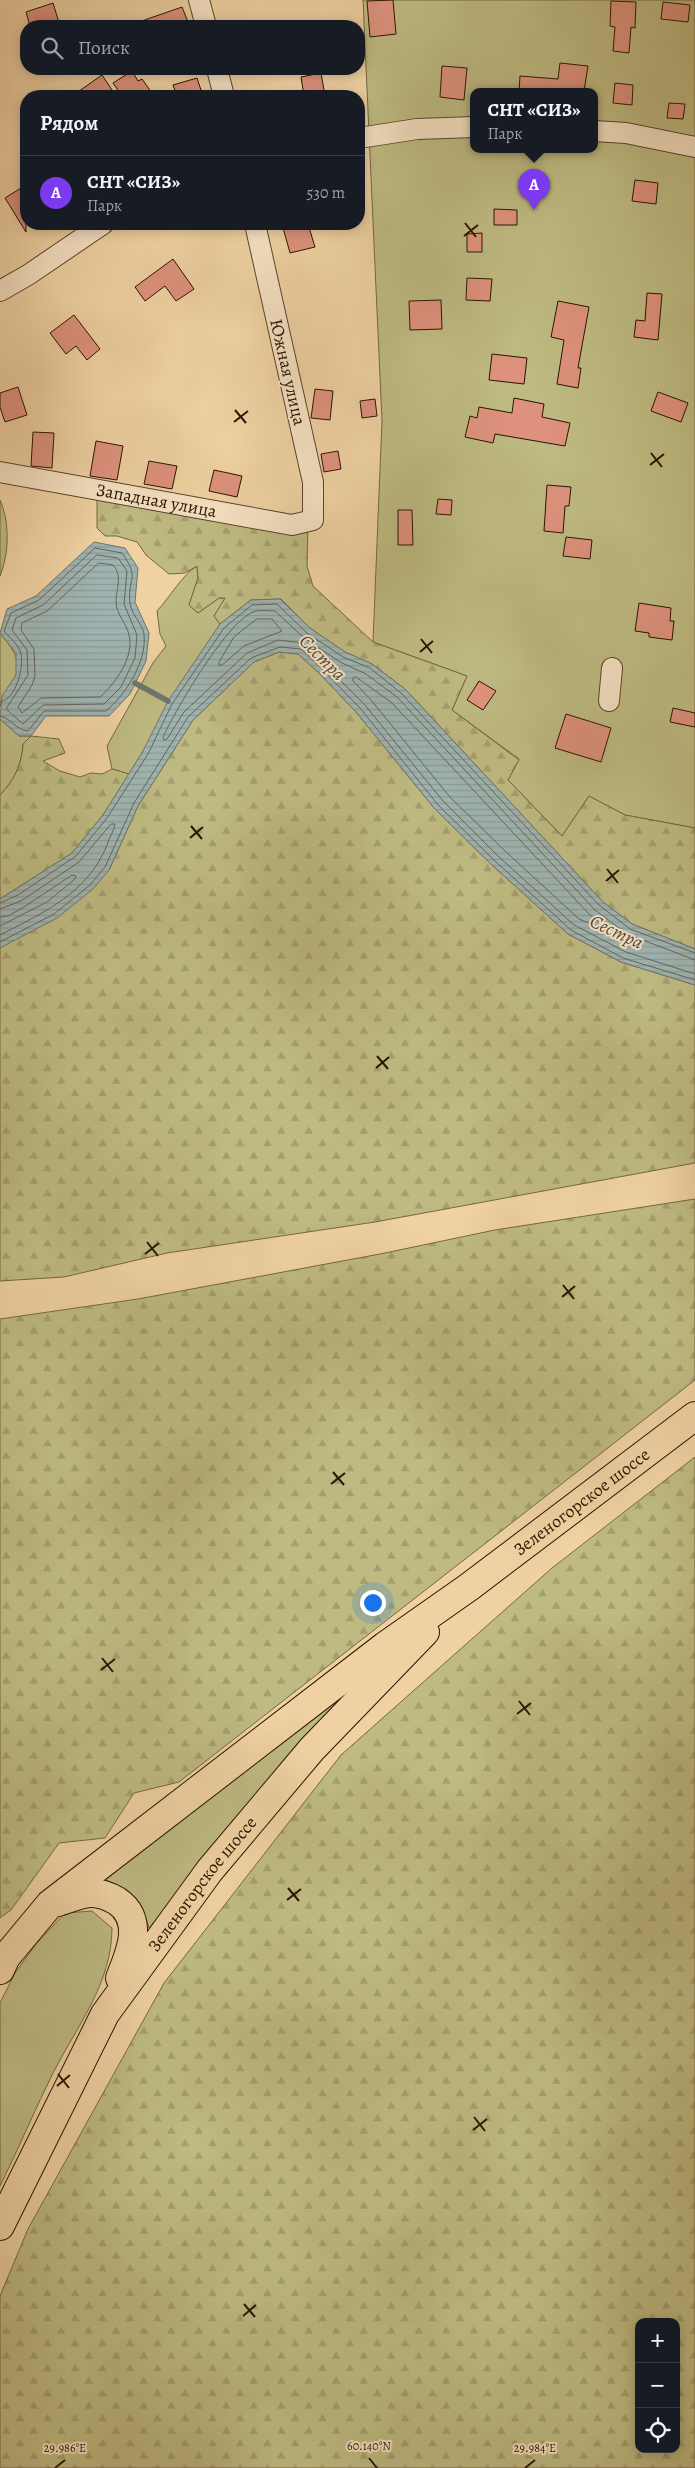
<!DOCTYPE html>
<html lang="ru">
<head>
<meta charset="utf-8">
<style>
  body { margin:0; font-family:Alegreya,serif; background:#242831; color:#f1f3f6 }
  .controls { position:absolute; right:15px; bottom:15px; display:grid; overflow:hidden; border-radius:10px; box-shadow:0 2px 12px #0003 }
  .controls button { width:45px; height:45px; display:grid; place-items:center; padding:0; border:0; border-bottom:1px solid #363941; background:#171b24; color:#f1f3f6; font:25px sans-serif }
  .you { position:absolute; left:372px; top:1602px; width:18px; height:18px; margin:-12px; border:4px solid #fff; border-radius:50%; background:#1a73e8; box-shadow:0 0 0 8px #1a73e833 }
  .badge { display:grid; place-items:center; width:32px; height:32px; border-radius:50%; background:#7c3aed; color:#fff; font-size:16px; font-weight:700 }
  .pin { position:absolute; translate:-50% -41px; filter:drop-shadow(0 1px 2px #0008) }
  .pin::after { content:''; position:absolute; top:26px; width:18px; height:15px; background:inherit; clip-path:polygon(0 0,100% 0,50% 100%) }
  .popup { position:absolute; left:470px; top:88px; width:128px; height:65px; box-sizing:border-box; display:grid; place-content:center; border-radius:10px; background:#171b24; filter:drop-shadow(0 1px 4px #0005); font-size:16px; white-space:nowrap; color:#9ea1a6 }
  .popup b { font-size:19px; color:#f1f3f6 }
  .popup::after { content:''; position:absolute; left:50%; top:100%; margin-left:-10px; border:10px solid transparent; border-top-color:#171b24 }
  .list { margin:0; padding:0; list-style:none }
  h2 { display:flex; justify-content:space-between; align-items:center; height:65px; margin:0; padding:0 20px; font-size:21px }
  h2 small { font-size:16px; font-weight:400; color:#9ea1a6 }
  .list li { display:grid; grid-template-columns:32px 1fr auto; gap:15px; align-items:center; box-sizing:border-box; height:75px; padding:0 20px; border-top:1px solid #363941 }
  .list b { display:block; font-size:19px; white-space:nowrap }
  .list p { margin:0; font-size:16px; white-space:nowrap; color:#9ea1a6 }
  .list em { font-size:16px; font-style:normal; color:#9ea1a6 }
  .icon { flex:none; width:28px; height:28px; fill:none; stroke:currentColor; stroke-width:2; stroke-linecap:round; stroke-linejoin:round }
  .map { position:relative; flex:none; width:695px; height:2468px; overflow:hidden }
  .search { position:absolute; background:#171b24; box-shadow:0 2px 12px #0003; left:20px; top:20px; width:345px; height:55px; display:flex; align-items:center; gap:12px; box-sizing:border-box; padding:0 18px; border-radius:20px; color:#9ea1a6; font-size:19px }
  .panel { position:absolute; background:#171b24; box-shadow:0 2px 12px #0003; left:20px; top:90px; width:345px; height:140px; border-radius:20px }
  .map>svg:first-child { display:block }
  .green { fill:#beba81; stroke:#746742; fill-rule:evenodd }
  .forest { fill:url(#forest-firs); stroke:#746742; fill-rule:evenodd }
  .water { fill:url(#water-rules); stroke:#70746b }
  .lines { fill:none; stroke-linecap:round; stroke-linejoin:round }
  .shore { stroke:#64645a; stroke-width:1 }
  .stream { stroke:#70746b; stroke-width:5.5 }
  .building { fill:#de927d; stroke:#291403 }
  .street-casing { stroke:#5a432b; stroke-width:22 }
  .highway-casing { stroke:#291403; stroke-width:30 }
  .street { stroke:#f5e1c3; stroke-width:20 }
  .highway { stroke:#efd1a2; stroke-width:28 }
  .ticks { fill:none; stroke:#291403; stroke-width:2 }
  .labels { text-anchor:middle; stroke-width:4; stroke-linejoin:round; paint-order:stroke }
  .street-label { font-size:18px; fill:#291403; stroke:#f5e1c3 }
  .water-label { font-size:19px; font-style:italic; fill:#524c40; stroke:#f5e1c3 }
  .ticks-label { font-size:12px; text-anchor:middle; fill:#291403; stroke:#f5e1c3; stroke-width:4; stroke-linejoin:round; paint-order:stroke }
</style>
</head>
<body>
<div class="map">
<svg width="695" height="2468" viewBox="0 0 695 2468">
  <defs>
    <pattern id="forest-firs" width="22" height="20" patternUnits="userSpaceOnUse" patternTransform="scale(1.25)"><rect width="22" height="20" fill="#beba81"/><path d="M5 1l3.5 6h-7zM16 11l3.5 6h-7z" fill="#a39f6e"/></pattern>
    <pattern id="water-rules" width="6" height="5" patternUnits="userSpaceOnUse" patternTransform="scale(1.25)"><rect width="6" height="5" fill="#9fb4b1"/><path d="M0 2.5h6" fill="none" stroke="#899a97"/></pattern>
  </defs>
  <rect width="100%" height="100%" fill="#efd1a2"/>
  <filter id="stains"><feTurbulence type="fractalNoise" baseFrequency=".004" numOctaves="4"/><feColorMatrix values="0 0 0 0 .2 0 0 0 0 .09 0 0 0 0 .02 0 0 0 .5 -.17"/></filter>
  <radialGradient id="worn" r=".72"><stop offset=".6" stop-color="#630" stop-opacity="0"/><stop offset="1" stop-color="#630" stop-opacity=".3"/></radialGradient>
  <path class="green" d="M363,0H695V828L625,815L589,796L562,836L508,780L519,759L452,710L467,676L373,642L382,421ZM474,91H594V149H474Z
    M0,500C10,522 9,554 0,576Z
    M197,566L198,578L189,605L198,613L219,598H226L214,616L220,624L129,774L112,769L107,746L153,663L166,646L160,634L157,611C171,596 181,576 197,566Z
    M0,633C10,646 22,658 16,675C13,687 3,693 0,707Z
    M0,719L19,736H31L23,744C22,764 14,781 0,795Z
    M424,1623L227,1834L149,1928C141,1900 131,1888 102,1879Z
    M92,1911L112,1928C112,1982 78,2025 54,2071C35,2109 19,2148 0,2186V2003L15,1973L36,1944L65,1913Z"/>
  <path class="forest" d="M97,489L308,521L307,566L313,586L373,642L467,676L452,710L519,760L508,780L562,836L589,796L625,815L695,828V949L632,924L603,902L405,689L372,664L345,652L310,628L281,599L251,600L220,624L214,616L225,598H219L198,613L189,605L198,578L197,566L185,573L169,574L146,555L137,542L117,536H105L97,528Z
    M279,652L298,654L318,672L356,712L435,809L492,865L568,934L621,962L695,985V1163L375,1222L167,1253L64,1277L0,1281V948L109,870L138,806L193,720L254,662Z
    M31,736L59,739L65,753L43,761L60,771L80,777L91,773L102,774L112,769L129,774L103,815L72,853L0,899V795C14,781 22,764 23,744Z
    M695,1199V1380L179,1782L134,1793L105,1838L59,1843L11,1910L0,1918V1319L138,1299L380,1254L495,1230Z
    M695,1457V2468H0V2296L28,2229L164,1983L341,1755L552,1568ZM639,2322H676V2449H639Z"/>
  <path class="water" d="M94,542L125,548L138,568L135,602L149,633L146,661L130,694L109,716H46L31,736H19L0,719L2,696L16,675V653L0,633L7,609L36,596Z
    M280,599L310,628L345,652L372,664L405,689L603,902L632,924L695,949V985L621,962L568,934L492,865L435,809L356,712L318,672L298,654L279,652L254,662L193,720L138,806L109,870L93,889L57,918L0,948V899L72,853L103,815L143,751L168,701L220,624L251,600Z"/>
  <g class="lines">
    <path class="shore" d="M97,555L118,558L127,571L124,604L137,635L135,658L121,687L104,704L43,705L23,724L6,709L28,675L27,650L12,630L16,618L43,605Z
      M99,563L113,565C123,576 116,589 116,602C116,614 127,624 129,635C135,656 115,684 100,697L41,698L22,713L18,707L32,685L35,676L34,649L21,630L22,623L47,611Z
      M257,619H272L282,631L244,646L222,665H219V662L234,637Z
      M356,677L392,703L589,914L605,927V930L579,919L505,851L449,796L371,700L353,681V678Z
      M0,702C16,700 24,667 21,654C20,646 9,637 4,631L11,613L39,600L95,548L122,553C141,580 127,577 130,603C131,614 142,623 144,634C147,662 126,694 106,711H44L28,731C16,730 11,718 0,716
      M0,903L18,895L76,856L107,818L148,754L172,704L224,628L252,605L277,604L307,633L343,657L370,668L401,693L599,905L630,929L695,953
      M0,909L21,901L79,862L111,824H115C114,831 109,838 107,845C88,893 43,913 0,935
      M0,917L8,916L24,907L72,875L76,876L75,879L47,902L0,926
      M0,942L54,914L90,885L105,867L134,803L188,717L251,658L280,647L301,649L321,668L360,708L439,806L495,861L571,930L623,958L695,980
      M695,960L627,934L595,910L397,697L366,674L340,662L304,638L275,611C269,611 262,610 256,611C229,617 175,711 163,737L164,740L167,739L184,712L247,653L278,640L303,643L364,704L443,801L499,857L574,925L626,952L695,974"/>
    <path class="stream" d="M135,683L168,701"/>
  </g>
  <path class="building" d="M393,0L396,34L370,37L367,1Z
    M611,1L636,2L635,28L631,27L629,53L613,51L615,27L610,26Z
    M663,2L690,5L688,22L661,19Z
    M53,3L60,26H30L26,12Z
    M182,7L188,22L177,26H133V24Z
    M560,63L588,66L584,91H519L520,76L558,79Z
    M442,66L467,68L464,100L440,97Z
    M132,71L138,81L142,79L154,96H72L102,75L116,96L120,93L113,83Z
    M321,73L325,96H304L301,77Z
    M197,78L203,96H177L173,85Z
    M615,83L633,85L632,105L613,103Z
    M669,103L685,104L683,119L667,118Z
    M635,180L658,183L656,204L632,201Z
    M26,185V232L5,198Z
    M494,209L517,210V225H494Z
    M282,224H308L315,247L290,253Z
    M482,233V252H467V234Z
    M173,259L194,289L176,301L165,286L145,301L135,287Z
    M467,278L492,279L490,301L466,300Z
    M647,293L662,294L658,340L634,337L636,320L645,321Z
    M441,300L442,329L410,330L409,301Z
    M558,301L589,307L578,368H581L578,388L557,384L564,340L551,337Z
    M74,315L100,349L87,360L76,346L66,354L50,333Z
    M492,354L527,358L524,384L489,380Z
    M18,387L27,415L5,422L0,407V393Z
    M315,389L333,391L330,420L311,418Z
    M658,392L688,403L681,422L651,411Z
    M514,398L544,404L542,417L570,423L565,446L495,434L493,443L465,437L470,416L477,418L479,407L512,413Z
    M375,399L377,416L362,418L360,401Z
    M33,432L54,433L52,468L31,466Z
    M96,441L123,446L117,480L90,476Z
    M338,451L341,469L324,472L321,454Z
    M149,461L177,466L172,489L144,484Z
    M214,470L242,476L237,497L209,491Z
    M547,485L571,487L569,506H565L563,533L544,531Z
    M438,499L452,500L451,515L436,514Z
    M398,510H412L413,545H398Z
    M566,537L592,540L590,559L563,556Z
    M639,603L671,608L670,621H674L672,640L649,637V633L635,631Z
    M479,681L496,691L483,710L467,700Z
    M673,708L695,713V727L670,722Z
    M566,714L611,728L601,762L555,748Z"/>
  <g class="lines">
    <defs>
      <g id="street">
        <path d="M199,0L206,26"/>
        <path d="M217,69L224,96"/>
        <path d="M594,131L626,133L695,147"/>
        <path d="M359,138L417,129L474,127"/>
        <path d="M0,291L28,275L103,224"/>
        <path id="s1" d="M0,472L292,525L313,520V482L255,224"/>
        <path d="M609,701L612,668"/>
      </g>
      <g id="highway">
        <path d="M58,1902C68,1899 81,1893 92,1893C100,1893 110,1897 117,1901C145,1920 130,1953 120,1978"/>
        <path id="s2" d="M0,1970L6,1957L50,1904L385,1646L469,1587L695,1416"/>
        <path id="s3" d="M0,2226L105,2014L210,1870L312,1749L425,1632"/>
      </g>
    </defs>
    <use href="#street" class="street-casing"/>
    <use href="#highway" class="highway-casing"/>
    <use href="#street" class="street"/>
    <use href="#highway" class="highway"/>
  </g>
  <path class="ticks" d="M465,223L476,237M464,236L478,225M235,410L246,423M234,422L248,411M651,453L662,467M650,465L664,454M421,639L432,653M420,652L433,641M191,826L202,839M190,838L203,827M607,869L618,883M606,881L619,870M377,1056L388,1069M376,1068L389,1057M147,1242L158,1256M145,1254L159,1243M563,1285L574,1299M562,1297L575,1286M333,1472L344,1485M331,1484L345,1473M102,1658L113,1672M101,1670L115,1659M519,1701L530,1715M517,1714L531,1703M288,1888L299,1901M287,1900L301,1889M58,2074L69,2088M57,2086L70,2075M474,2117L485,2131M473,2130L487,2119M244,2304L255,2317M243,2316L256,2305M369,2458L377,2468M55,2468L65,2460M525,2468L535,2460"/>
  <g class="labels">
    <g class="street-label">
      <text transform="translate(288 372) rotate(77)" y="6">Южная улица</text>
      <text dy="6" stroke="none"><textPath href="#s1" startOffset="159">Западная улица</textPath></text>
      <text dy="6" stroke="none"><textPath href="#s2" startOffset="750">Зеленогорское шоссе</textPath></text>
      <text dy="6" stroke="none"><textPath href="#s3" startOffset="399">Зеленогорское шоссе</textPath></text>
    </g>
    <g class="water-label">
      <text transform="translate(323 657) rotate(45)" y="7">Сестра</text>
      <text transform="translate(617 931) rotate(25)" y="7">Сестра</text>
    </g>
  </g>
  <g class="ticks-label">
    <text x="369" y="2450">60.140°N</text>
    <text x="65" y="2452">29.986°E</text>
    <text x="535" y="2452">29.984°E</text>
  </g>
  <rect width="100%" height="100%" filter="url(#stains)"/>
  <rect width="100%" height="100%" fill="url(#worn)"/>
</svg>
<div class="controls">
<button>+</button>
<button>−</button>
<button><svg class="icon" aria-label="locate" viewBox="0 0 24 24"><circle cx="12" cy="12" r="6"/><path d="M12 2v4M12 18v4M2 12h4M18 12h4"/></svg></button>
</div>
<div class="you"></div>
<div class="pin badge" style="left:534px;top:210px">A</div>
<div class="popup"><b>СНТ «СИЗ»</b>Парк</div>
<div class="search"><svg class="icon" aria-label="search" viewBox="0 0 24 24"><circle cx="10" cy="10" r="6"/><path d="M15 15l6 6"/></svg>Поиск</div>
<section class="panel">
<h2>Рядом<small></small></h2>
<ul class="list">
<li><span class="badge">A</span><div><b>СНТ «СИЗ»</b><p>Парк</p></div><em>530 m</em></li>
</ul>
</section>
</div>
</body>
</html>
